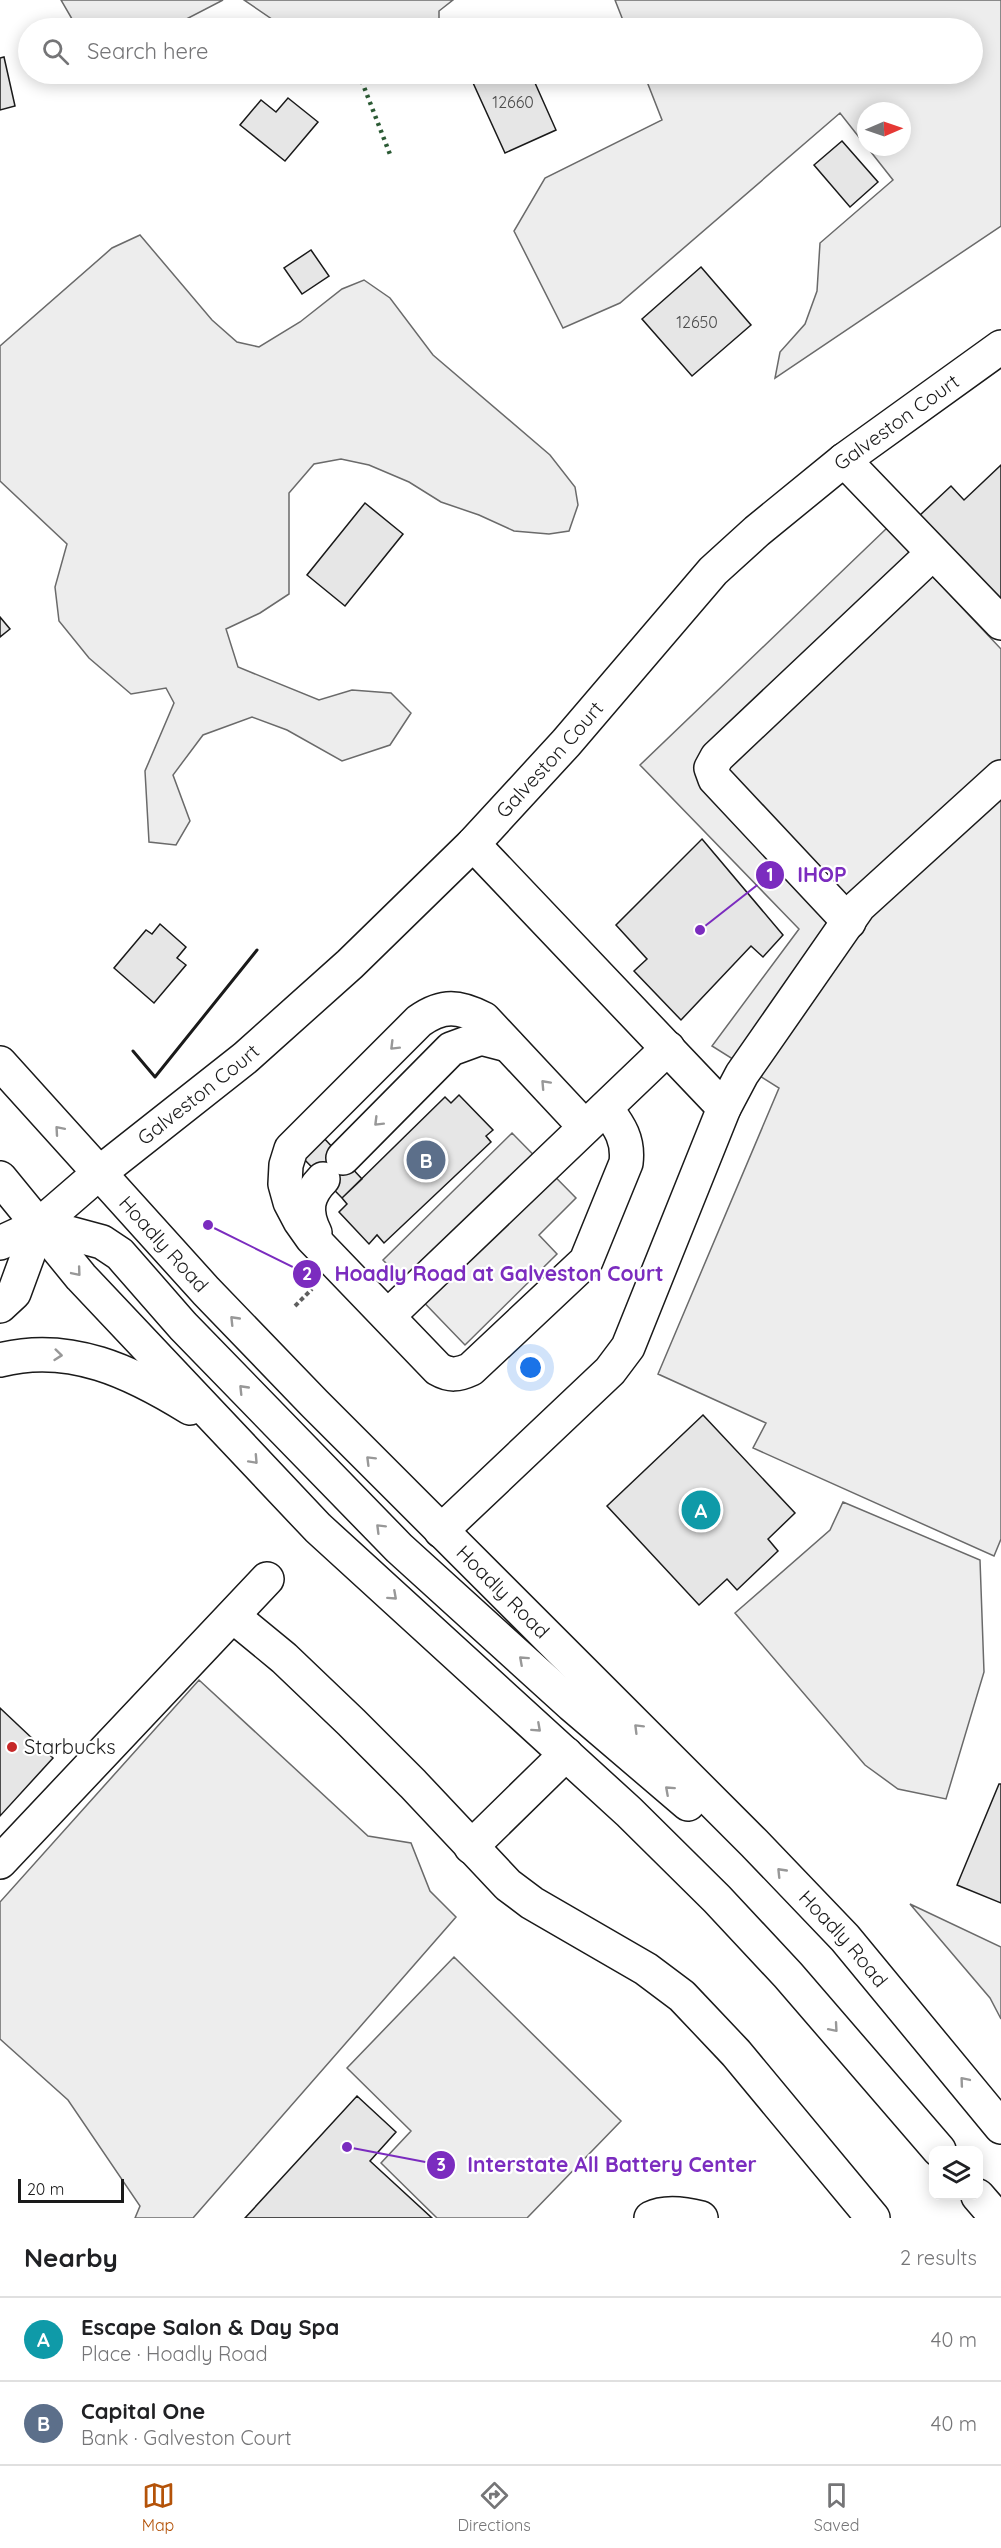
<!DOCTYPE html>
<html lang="en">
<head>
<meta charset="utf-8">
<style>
  body { margin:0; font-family:Quicksand,sans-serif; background:#f2f2f2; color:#202124 }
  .controls { position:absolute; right:18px; bottom:18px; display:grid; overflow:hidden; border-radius:12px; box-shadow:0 3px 15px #0003 }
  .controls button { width:54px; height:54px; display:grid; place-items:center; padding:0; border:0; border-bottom:2px solid #e0e0e0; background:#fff; color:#202124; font:30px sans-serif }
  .compass { position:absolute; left:857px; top:102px; width:54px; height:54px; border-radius:50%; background:#fff; box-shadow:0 3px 15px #0003; rotate:88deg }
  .scale { position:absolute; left:18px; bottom:15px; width:106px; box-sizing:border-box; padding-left:6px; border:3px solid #1a1a1a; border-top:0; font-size:16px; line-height:21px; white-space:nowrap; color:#1a1a1a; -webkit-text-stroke:4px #fff; paint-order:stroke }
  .you { position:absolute; left:531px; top:1368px; width:21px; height:21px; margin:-15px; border:4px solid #fff; border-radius:50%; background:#1a73e8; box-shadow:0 0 0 9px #1a73e833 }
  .badge { display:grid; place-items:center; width:39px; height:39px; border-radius:50%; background:#b45309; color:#fff; font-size:20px; font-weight:700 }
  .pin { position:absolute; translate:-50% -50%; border:3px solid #fff; box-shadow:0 2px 6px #0006 }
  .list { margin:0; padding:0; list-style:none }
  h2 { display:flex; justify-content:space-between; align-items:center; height:78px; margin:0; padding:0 24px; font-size:26px }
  h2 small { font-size:20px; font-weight:400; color:#757577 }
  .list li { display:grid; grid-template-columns:39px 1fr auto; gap:18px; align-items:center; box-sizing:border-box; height:84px; padding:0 24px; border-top:2px solid #e0e0e0 }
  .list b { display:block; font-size:22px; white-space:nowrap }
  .list p { margin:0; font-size:20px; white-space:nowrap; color:#757577 }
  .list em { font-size:20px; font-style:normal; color:#757577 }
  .icon { flex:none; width:33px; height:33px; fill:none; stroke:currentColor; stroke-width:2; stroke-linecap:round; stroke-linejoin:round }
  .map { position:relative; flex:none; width:1001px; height:2218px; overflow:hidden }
  .search { position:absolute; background:#fff; box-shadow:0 3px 15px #0003; left:18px; right:18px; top:18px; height:66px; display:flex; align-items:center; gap:15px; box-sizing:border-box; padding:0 21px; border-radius:33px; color:#757577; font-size:22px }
  .sheet { height:246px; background:#fff }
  nav { display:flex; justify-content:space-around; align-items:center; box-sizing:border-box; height:84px; border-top:2px solid #e0e0e0; background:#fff; font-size:16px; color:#757577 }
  nav a { display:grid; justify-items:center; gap:3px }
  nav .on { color:#b45309 }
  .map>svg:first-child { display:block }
  .built { fill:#ededed; stroke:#6a6a6a; stroke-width:1.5 }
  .building { fill:#e6e6e6; stroke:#1a1a1a; stroke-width:1.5 }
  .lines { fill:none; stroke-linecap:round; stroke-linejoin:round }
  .minor-casing { stroke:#1a1a1a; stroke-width:36 }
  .major-casing { stroke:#1a1a1a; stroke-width:36 }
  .path { stroke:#5f5f5f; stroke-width:4; stroke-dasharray:4.5 3; stroke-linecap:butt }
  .minor { stroke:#fff; stroke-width:33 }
  .major { stroke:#fff; stroke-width:33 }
  .hedge { stroke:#2b5a34; stroke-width:4.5; stroke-dasharray:3 4.5; stroke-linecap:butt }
  .wall { stroke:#1a1a1a; stroke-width:3 }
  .oneway { stroke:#989898 }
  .poi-dot { fill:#c62828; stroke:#fff; stroke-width:2 }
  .labels { text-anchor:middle; stroke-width:4.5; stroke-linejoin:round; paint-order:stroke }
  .number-label { font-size:16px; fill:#4d4d4d }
  .street-label { font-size:20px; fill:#1a1a1a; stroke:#fff }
  .poi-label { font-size:20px; fill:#1a1a1a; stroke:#fff; text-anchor:start }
  .leader { fill:none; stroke:#7b2cbf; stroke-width:2 }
  .callout-dot { fill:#7b2cbf; stroke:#fff; stroke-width:2 }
  .mark-label { font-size:18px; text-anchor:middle; font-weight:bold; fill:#fff }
  .callout-label { font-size:21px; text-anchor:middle; font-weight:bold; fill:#7b2cbf; stroke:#fff; stroke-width:4.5; stroke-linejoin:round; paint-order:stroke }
</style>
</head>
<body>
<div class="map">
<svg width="1001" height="2218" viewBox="0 0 1001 2218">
  <rect width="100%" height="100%" fill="#fff"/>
  <path class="built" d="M61,0H223L173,26L72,19Z
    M244,0H453L439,11V28H285Z
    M615,0H1001V226L775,378L780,352L805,324L817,291L820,243L893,180L867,147H902V111H866V146L840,113L620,303L563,328L514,231L545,178L662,120L644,74H972V28H626Z
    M140,235L212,320L237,342L259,347L300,322L342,289L364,280L390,298L433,355L550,455L575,487L578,505L569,531L549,534L514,531L479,515L441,502L409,482L369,465L341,459L314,464L289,493V594L260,613L226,629L238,667L319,700L352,690L391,693L411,713L390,745L342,761L287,730L252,717L203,735L173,775L190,821L176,845L149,842L145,771L174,703L166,688L131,694L89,658L59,621L55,587L67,544L0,481V346L112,248Z
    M887,528L1001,649V1539L994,1556L753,1448L766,1423L658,1374L779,1088L712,1046L799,929L640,765Z
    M512,1133L576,1198L539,1235L557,1254L465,1345L383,1260Z
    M843,1502L980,1560L984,1672L946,1799L898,1789L865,1765L735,1613L830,1530Z
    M199,1680L368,1836L411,1843L430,1891L456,1917L193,2218H135L140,2206L68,2100L0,2039V1902Z
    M910,1904L1001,1947V2019L990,1998Z
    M454,1957L621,2121L527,2218H437L381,2163L411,2131L347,2068Z"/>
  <path class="building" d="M4,57L15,106L0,110V58Z
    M469,74H531L556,130L505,153Z
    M288,98L318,122L285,161L240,125L261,100L276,112Z
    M842,141L878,182L850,207L814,165Z
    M311,250L329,276L302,294L284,268Z
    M701,267L751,325L692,376L642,319Z
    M1001,465V602L919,516L951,486L964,500Z
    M365,503L403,534L345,606L307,575Z
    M0,617L10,629L0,637Z
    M702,839L783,935L763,957L751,946L681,1020L634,971L647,959L616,925Z
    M160,924L186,947L177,958L186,965L154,1003L114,968L146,930L152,934Z
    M459,1095L493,1130L486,1136L491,1142L384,1243L377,1235L369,1244L339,1212L347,1204L342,1198L445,1097L451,1103Z
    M322,1136L362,1179L342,1198L301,1156Z
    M703,1415L795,1513L768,1539L778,1551L737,1590L727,1579L699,1605L607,1506Z
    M0,1708L53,1758L0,1816Z
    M999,1784H1001V1903L957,1885Z
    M357,2096L396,2132L370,2161L432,2218H245Z"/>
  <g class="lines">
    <defs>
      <g id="minor">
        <path d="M844,460L1001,623"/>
        <path d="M473,844L724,1108"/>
        <path d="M849,922L715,779L711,768L717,757L933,553"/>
        <path d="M585,1127L484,1019C459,1006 443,1004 419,1021L291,1149L286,1165L285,1184L290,1202L300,1221L312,1238L438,1369C450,1376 458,1375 471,1369L586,1261L626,1163C629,1139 619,1126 606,1108"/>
        <path d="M343,1158L451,1049L481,1038L508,1045"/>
        <path d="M315,1233C304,1211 307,1195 323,1179"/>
        <path id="s1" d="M0,1243L39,1225L98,1174L245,1058L350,964L473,844L566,743L713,571L757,531L844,460L1001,347"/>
        <path d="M0,1306L14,1293L39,1225"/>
        <path d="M388,1316L668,1048"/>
        <path d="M441,1531L610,1371L628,1347L724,1108L742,1074L859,906L1001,777"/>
        <path d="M233,1616L284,1658L351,1722L413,1784L508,1885L532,1903L646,1969L682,1996L736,2053L873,2218"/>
        <path d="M471,1847L566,1754"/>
        <path d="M0,1862L267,1579"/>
        <path d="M651,2218C665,2211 686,2214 701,2218"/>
      </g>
      <g id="major">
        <path id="s2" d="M0,1063L206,1291L314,1403L754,1843L845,1938L1001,2127"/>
        <path d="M0,1178L81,1277L318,1528L629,1812L717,1899L788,1975L939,2150"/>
        <path d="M39,1225L102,1242L120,1254L183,1326L399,1548L572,1705L688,1804"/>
        <path d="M0,1360C70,1342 132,1372 190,1408"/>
        <path d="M978,2196L997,2218"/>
      </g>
    </defs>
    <use href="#minor" class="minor-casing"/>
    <use href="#major" class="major-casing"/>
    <path class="path" d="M295,1306L312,1289"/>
    <use href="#minor" class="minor"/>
    <use href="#major" class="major"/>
    <path class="hedge" d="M359,74L391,157"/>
    <path class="wall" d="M133,1051L155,1077L257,950"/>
  </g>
  <defs><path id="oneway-chevron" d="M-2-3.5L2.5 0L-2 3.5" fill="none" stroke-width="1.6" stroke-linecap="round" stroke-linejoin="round" transform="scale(1.5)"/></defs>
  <g class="oneway">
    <use href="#oneway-chevron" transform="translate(394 1046) rotate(135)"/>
    <use href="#oneway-chevron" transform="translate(545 1084) rotate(-133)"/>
    <use href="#oneway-chevron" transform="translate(378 1122) rotate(135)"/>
    <use href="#oneway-chevron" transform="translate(59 1130) rotate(-131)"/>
    <use href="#oneway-chevron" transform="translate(77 1272) rotate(50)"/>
    <use href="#oneway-chevron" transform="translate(234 1320) rotate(-134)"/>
    <use href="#oneway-chevron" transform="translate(58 1355) rotate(6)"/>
    <use href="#oneway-chevron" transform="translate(243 1389) rotate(-134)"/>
    <use href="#oneway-chevron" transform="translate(254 1460) rotate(47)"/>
    <use href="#oneway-chevron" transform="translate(370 1460) rotate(-135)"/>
    <use href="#oneway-chevron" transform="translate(380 1528) rotate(-135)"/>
    <use href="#oneway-chevron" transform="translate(393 1596) rotate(42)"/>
    <use href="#oneway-chevron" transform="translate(523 1660) rotate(-138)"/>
    <use href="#oneway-chevron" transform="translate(537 1728) rotate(42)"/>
    <use href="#oneway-chevron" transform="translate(638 1728) rotate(-135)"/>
    <use href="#oneway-chevron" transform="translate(669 1790) rotate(-138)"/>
    <use href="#oneway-chevron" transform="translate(781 1872) rotate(-134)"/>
    <use href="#oneway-chevron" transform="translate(834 2028) rotate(49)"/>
    <use href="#oneway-chevron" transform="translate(964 2081) rotate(-130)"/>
  </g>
  <circle class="poi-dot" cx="12" cy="1747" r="6"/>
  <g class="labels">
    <g class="number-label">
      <text x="513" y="108">12660</text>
      <text x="697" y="328">12650</text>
    </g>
    <g class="street-label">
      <text dy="7" stroke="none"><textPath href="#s1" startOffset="1221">Galveston Court</textPath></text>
      <text dy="7" stroke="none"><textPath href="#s1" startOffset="735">Galveston Court</textPath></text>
      <text dy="7" stroke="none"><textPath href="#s1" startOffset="249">Galveston Court</textPath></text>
      <text dy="7" stroke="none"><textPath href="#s2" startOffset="244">Hoadly Road</textPath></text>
      <text dy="7" stroke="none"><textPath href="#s2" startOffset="730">Hoadly Road</textPath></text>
      <text dy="7" stroke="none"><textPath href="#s2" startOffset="1216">Hoadly Road</textPath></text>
    </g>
    <g class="poi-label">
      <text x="24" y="1754">Starbucks</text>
    </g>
  </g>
  <path class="leader" d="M700 930L770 875M208 1225L307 1274M347 2147L441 2165"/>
  <g class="callout-dot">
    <circle cx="700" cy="930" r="6"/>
    <circle cx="208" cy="1225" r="6"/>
    <circle cx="347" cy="2147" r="6"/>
    <circle cx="770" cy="875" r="15"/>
    <circle cx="307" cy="1274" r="15"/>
    <circle cx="441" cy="2165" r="15"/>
  </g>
  <g class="mark-label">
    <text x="770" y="881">1</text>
    <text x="307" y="1280">2</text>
    <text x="441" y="2171">3</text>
  </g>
  <g class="callout-label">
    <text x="822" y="882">IHOP</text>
    <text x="499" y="1281">Hoadly Road at Galveston Court</text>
    <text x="612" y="2172">Interstate All Battery Center</text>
  </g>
</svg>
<div class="controls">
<button><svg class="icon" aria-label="layers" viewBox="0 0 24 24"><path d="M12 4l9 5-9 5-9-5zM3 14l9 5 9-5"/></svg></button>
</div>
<svg class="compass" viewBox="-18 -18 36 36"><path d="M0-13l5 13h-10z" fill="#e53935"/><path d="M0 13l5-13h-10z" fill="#757577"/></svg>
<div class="scale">20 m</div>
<div class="you"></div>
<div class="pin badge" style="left:701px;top:1510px;background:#0f9aa8">A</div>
<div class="pin badge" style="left:426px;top:1160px;background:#5c6f8a">B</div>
<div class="search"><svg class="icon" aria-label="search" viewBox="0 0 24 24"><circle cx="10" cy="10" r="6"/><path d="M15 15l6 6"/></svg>Search here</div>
</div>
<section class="sheet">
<h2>Nearby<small>2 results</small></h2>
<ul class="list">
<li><span class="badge" style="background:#0f9aa8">A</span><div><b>Escape Salon &amp; Day Spa</b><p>Place · Hoadly Road</p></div><em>40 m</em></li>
<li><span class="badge" style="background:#5c6f8a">B</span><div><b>Capital One</b><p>Bank · Galveston Court</p></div><em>40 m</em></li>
</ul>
</section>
<nav>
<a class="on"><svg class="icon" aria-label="map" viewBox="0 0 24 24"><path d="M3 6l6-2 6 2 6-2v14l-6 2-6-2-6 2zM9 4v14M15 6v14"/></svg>Map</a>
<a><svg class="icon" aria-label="directions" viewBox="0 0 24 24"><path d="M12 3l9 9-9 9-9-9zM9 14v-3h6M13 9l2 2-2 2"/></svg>Directions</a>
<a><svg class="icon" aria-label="saved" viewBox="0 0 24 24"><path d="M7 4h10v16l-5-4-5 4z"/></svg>Saved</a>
</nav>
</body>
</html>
